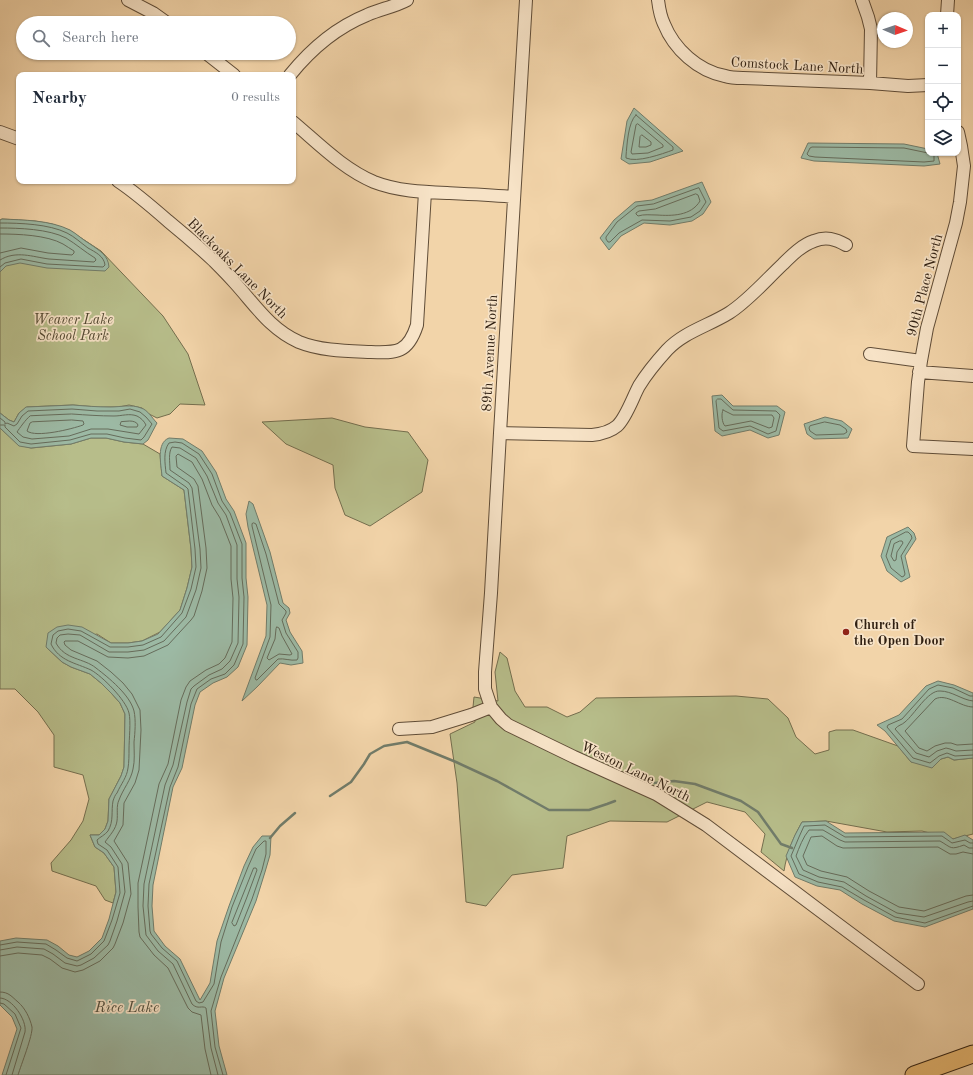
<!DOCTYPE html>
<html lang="en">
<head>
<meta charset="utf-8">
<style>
  body { margin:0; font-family:"Old Standard TT",serif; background:#f2f2f3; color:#1f2937 }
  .controls { position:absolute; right:12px; top:12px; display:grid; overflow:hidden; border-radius:8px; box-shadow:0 1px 3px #0004 }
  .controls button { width:36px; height:36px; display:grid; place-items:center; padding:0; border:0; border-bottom:1px solid #e0e1e3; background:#fff; color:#1f2937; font:20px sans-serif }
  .compass { position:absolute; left:877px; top:12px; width:36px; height:36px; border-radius:50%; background:#fff; box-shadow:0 1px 3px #0004; rotate:92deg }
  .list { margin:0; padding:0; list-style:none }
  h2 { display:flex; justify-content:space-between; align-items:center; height:52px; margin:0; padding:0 16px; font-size:17px }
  h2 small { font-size:13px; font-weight:400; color:#747a83 }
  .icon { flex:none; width:22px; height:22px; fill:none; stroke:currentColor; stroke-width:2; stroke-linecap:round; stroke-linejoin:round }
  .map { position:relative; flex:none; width:973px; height:1075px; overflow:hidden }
  .search { position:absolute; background:#fff; box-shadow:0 1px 3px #0004; left:16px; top:16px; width:280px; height:44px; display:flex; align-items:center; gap:10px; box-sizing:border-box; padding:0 14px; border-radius:22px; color:#747a83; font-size:15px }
  .panel { position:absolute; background:#fff; box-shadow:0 1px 3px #0004; left:16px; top:72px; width:280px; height:112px; border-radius:8px }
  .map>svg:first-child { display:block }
  .green { fill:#b7bd8a; stroke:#746e4e }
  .water { fill:#9cb9a4; stroke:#717c6a }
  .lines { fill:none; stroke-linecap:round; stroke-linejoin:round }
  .shore { stroke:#666c5b; stroke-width:1 }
  .stream { stroke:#717c6a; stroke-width:2.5 }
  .minor-casing { stroke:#604d38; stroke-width:14 }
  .highway-casing { stroke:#302012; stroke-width:19 }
  .minor { stroke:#f7e3c7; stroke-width:12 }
  .highway { stroke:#e9ba74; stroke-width:17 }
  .poi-dot { fill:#8f2418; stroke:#f7e3c7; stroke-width:1.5 }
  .labels { text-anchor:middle; stroke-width:3.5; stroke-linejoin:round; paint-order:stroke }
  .street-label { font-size:14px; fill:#302012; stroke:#f7e3c7 }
  .park-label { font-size:14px; font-style:italic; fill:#524730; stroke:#f7e3c7 }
  .poi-label { font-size:14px; font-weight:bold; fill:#302012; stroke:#f7e3c7; text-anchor:start }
  .water-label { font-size:15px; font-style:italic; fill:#504e3e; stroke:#f7e3c7 }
</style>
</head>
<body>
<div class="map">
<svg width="973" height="1075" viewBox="0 0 973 1075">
  <rect width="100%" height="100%" fill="#f2d4a9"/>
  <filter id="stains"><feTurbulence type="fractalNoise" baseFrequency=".005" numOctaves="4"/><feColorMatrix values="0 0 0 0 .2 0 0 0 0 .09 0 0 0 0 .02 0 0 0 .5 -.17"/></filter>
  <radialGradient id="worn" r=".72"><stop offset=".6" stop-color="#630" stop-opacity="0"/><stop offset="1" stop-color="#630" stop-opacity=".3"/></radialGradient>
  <path class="green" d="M2,219L35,221L52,224L69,230L101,251L163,316L188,354L205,405L180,404L170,414L157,418L149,414L142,408L129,405L119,407H97L73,405L27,407L19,413L14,422L9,420L0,413V220Z
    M332,418L365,427L408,432L428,460L422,492L370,526L345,515L335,488L333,465L286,444L262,422Z
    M0,428L19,445L31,448L71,444L91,438H106L124,442L143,444L160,454L162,476L184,490L191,549L192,567L187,588L180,610L160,632L142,641L128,643H111L97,634L46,647L62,662L71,667L90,674L101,683L112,694L120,703L125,714L124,767L121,776L109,799L108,821L105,829L99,835H90L95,847L104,853L114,867L116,892L113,903L105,900L96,886L52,871L51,863L71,840L83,821L89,799L83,775L54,767V735L38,712L15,689H0Z
    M500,652L507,658L515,691L525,707H547L567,717L580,712L596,698L736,696L768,699L788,718L796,737L815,754L829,750V732L836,730H853L898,746L911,762L941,759L948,757L954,760L973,758V834L953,839L922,831L887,832L826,821L802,822C793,838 787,852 784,871L761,852L765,834L745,812L707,802L667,822L610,821L567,836L563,868L512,875L486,906L466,902L457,783L450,734L475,722L473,707L474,697L498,701L495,672Z"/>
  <path class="water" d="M634,108L683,151L650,162L629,164L621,159L627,121Z
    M808,143L904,144L928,149V153H937L940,164L924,166L814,161L801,158Z
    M702,182L711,202L703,214L692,221L670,225L644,223L621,236L609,250L600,238L614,220L635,202L652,200Z
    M2,219C23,220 50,220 70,230C77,234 83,240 90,244C100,251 108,255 109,267L105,271L47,268L20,263L6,266L0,272V220Z
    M722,395L733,406H777L785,412L779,435L768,438L750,430L722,436L715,431L712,396Z
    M73,405C85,406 98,407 110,407C121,407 131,404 141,408C148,410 152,418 157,423L148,440L143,444L124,442L106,438H91L71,444L31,448L19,446L0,428V413L9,420L14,422L19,413L26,407Z
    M825,417L842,421L852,429L848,438L814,439L807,434L804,424Z
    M169,438L183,439L202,451L216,472L226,499L234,511L246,543V578L248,597L247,645L238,667L227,677L213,683L200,692L195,705L182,768L173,787L153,885L152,906L154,931L165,946L180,959L200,1000L210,983L217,941L229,906L244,866L253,847L262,836H271L270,855L265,872L256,901L224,978L215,1011L219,1046L227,1075H2L17,1029L12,1017L0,1005V941L16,938L47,940L58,946L69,955L77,957L89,951L102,938L109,919L116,892L114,867L104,853L95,847L90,835H99L105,829L108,821L109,799L121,776L124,767L125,714L120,703L112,694L101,683L90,674L71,667L62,662L46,647L48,633L57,627L68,625L82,627L111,643H128L142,641L158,634L180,610L187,588L192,567L191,549L184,490L162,476C161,464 156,443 169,438Z
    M249,501L253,504L270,552L283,603L289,608L290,613L286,620L290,632L302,651L303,663L291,665L280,663L257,687L242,701L266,636L267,605L248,527L246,514Z
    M908,527L914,533L916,539L905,556L910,577L901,582L887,571L881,556L887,537Z
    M938,681L954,685L973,693V758L954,760L948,757L941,759L932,768L911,762L885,731L877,725L899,715L926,686Z
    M826,821L845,833L944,832L953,839L965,835L973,840V909L925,927L894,921L862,904L840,890L817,886L795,877L786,856L795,835L802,822Z"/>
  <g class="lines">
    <path class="shore" d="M636,115L673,147V150C662,154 637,163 626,158V156C627,145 628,122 636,115Z
      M638,124L663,145V147L648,153L632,154L631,152L636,125Z
      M642,135L651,142V145L646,147H639L640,137Z
      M928,153L904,148L812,147L810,148L807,154L809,156L815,157L924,162L934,161V153
      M699,188L706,202L700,211L691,217L670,221L642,220L619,233L610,242H608L606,239V237L617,222L637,206L653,204Z
      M696,194L698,195L700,201C691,216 672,216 657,215C650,215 644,214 638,216L636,214V213L639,211L655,209Z
      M0,223C20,223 49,224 67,233C75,237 81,243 88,248C95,252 104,256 105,265L103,267L47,264L21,259L5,263L0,267
      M0,228C19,228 49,229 66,238C76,244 85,252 95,258L96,260L94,262C79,261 64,260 49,259C33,257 16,250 0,260
      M0,234C18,234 47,235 63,244C67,246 70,249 74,251V253L72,255L48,253L21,248L0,253
      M718,399H721L733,410L776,411L780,415L776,431L768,434L750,426L723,431L719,428L716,401Z
      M723,410L733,415H772L774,418L772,427L769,428L751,421L725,426C722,423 721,414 723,410Z
      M72,414C86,415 100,416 114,416C122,416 129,413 137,416C141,418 144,421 146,425L139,434L108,429H91L69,436L32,439L23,437L17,432C19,429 26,419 30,416Z
      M0,418L5,422V424L7,423L14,426L17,424L22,416L28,411L72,409L97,411H119L130,409L140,412L146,417L152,424L144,437L141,440L125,438L107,434H91L70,440L31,444L20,442L5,427V425H0
      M72,420L83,421L84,424L83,425C72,429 36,438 27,431L30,423L32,422Z
      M130,421C133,421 137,422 138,425L137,427H127L120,425L121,422Z
      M825,422L840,425L846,429L847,432L844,434L816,435L810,431L809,428L810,426Z
      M254,523L256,524L266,554L279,604L286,611V613L282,620L286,633L298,652V658L297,660C290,661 284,658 278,659L257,680H256L255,678L270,637L271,605L252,526V524Z
      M906,532H908L911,535L912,538L901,556L905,574L904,576L902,577L891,568L886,556L891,540Z
      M900,541H902L903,543L897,552L896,560L894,561L891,556L894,544Z
      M277,627L279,628L282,636L292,654L290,655L279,654L269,660L267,658L275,639L276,629Z
      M973,696H970L953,688L938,685L929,689L902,719L888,725L887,727L913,758L930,763L939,756L947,753L955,756L973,755
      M973,701C962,700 952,691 940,691C928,690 914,715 905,722C902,725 898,725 895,729L916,753L929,757L937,751L946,748L950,749L956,751L973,750
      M973,707C960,707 947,693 935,699L905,731L919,748L927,751L935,746L945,743H951L957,745L973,744
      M973,843H970L965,840L952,843L942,836L845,837L825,825L806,826H804L799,837L791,856L799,874L818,882L842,887L864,900L895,917L925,923L973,906
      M973,848H969L964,845C950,850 952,848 940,841L845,842L840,840L823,830H809C803,837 799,848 796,856L803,870L819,877L844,882L866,896L897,913L924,917L968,902L973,901
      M973,854L963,852L956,854H950L938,847L843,848L837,846L822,836L811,837L803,856L807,865L821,871L847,877L869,891L899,907L924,911L966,896L973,895
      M254,868H256L257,870L247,897L236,925L234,926L232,923Z
      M0,945L17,942L46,944L56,950L67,958L77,961L91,954L104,941L112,920L120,893L118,867L107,850L98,844L97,840C100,837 105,835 108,831C114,821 111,811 113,801C114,798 115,795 117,793C121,784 127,777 128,768C129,762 129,755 129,749C129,740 131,721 129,713C126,700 102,676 91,670C76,663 59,661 51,644L53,635L58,631L68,629L81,631L110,647H128L143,645L161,637L182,613L191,589L196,567L195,549L188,489L186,487L166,473C165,463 163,451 169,443L175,442L182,443L199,454L212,474L222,501L230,513L242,544V578L244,597L243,644L234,665L225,674L211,679L197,689L191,704L178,767L170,787L149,884L148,906L150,931L151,934L162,948L177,961L196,1001L199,1003L203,1002L214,984L221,942L232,907L248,867L256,849L264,841H266V854L262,870L252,899L221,977L211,1011L215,1047L223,1075
      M0,950L17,947L44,949L53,954L65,963L77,966L81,965L94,958L108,945L110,941L117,921L125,892L122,864L111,847L105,842C110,835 116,829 117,821C118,814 116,806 119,800C123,789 131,780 133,769C135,761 134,751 134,742C135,733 136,720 134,711C130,695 109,678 96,668C84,658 65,660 56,643L57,638L60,635L68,634L80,635L109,652H128L144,650L164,641L186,617L196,590L201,568L200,549L192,488L189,483L170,470C170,462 168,453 172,447L180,448L196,458L207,476L218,503L226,515L237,545V579L239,597L238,643L230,661L222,669L209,675L194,686L191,689L187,702L173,765L165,785L144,884L143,906L146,935L158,951L173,964L192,1004C198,1010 202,1005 206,1008L211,1048L218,1075
      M0,956L18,953L42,955L50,959L62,968L75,972L83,970L100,961L113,948L115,944L123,923L131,894L128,863L114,841L123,825L124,803L135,783L139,770L141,730L140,710L132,694L123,683L111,672L97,661L71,650L65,645L64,642L65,641H78L108,657L128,658L144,656L168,645L191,620L194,616L202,591L207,568L206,548L198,486L194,479L177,467L176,456L178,454L192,462L202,479L212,505L220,518L231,546V579L233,598L232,642L225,658L219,664L206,670L190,681L186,687L181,700L168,764L159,784L138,883V907L139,932L140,937L154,955L168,968L188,1008L192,1012L201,1015L205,1049L211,1075
      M0,992C9,992 12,997 18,1002C25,1008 30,1018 32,1027C33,1035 21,1065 18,1075
      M0,998C12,998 27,1020 25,1032L12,1075
      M0,1003L4,1004L15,1014L21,1028L6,1075"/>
    <path class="stream" d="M654,783L674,781L695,784L741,801L758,812L781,844L792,848
      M330,796L351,782L364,764L370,754L384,746L407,742L456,762L497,781L549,810H589L607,804L615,801
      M270,838L280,826L295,813"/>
    <defs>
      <path id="minor" d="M128,0L153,13L167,23
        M526,0L500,433L491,593L485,672V689L491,707L501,719L508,725L574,757L656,794L706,825L815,907L918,984
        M658,0C659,8 660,16 664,24C674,49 698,71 725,76C731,78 737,78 743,78L870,83L908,86L928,85
        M862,0L868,17L871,29L870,83
        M947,15L948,0
        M206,53L234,75
        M290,75C311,49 335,28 367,15C380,9 394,7 407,0
        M293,122C318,143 343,169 374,182C397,191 422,192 447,193C469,194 492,195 514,197
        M0,132L19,139
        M958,132L961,146L964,166L960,202L956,223L943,270L927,328L921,361L918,382L913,446L973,449
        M118,181C136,193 152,207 168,221C184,234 199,247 214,261C221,268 228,275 235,283C255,305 270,329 299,342C321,351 347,351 371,352C397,353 408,353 417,325L425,192
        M870,354L921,361
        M919,372L973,376
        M500,433L592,435C602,434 610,432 617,426C626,418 633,397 639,386C647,373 657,361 667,350C684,332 708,326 729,313C748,301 766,280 783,264C792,255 802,245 814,241C826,236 835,239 846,245
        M399,729L432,727L471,715L491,707"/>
      <path id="highway" d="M914,1075L973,1054"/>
    </defs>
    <use href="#minor" class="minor-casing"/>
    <use href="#highway" class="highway-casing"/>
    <use href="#minor" class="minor"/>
    <use href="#highway" class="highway"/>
  </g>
  <circle class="poi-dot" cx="846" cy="632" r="4"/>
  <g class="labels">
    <g class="street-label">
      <text transform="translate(797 65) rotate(3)" y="5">Comstock Lane North</text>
      <text transform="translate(238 268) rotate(45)" y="5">Blackoaks Lane North</text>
      <text transform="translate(924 285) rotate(-75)" y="5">90th Place North</text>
      <text transform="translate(489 353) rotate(-87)" y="5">89th Avenue North</text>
      <text transform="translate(636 771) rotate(26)" y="5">Weston Lane North</text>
    </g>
    <g class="park-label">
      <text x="73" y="324">Weaver Lake<tspan x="73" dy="16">School Park</tspan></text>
    </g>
    <g class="poi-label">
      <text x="854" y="629">Church of<tspan x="854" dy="16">the Open Door</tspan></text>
    </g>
    <g class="water-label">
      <text x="127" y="1012">Rice Lake</text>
    </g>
  </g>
  <rect width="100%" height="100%" filter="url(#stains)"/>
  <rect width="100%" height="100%" fill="url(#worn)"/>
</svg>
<div class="controls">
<button>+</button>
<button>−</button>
<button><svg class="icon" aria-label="locate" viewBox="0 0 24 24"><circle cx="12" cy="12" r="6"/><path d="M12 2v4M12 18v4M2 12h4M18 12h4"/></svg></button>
<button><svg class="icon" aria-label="layers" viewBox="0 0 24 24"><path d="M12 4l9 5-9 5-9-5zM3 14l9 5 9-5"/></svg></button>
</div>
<svg class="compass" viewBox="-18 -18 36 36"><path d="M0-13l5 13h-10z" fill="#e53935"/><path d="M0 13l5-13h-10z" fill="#747a83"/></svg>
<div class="search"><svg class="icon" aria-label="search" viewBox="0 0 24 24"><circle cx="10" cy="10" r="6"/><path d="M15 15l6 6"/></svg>Search here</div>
<section class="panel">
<h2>Nearby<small>0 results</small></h2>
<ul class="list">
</ul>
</section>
</div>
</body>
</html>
